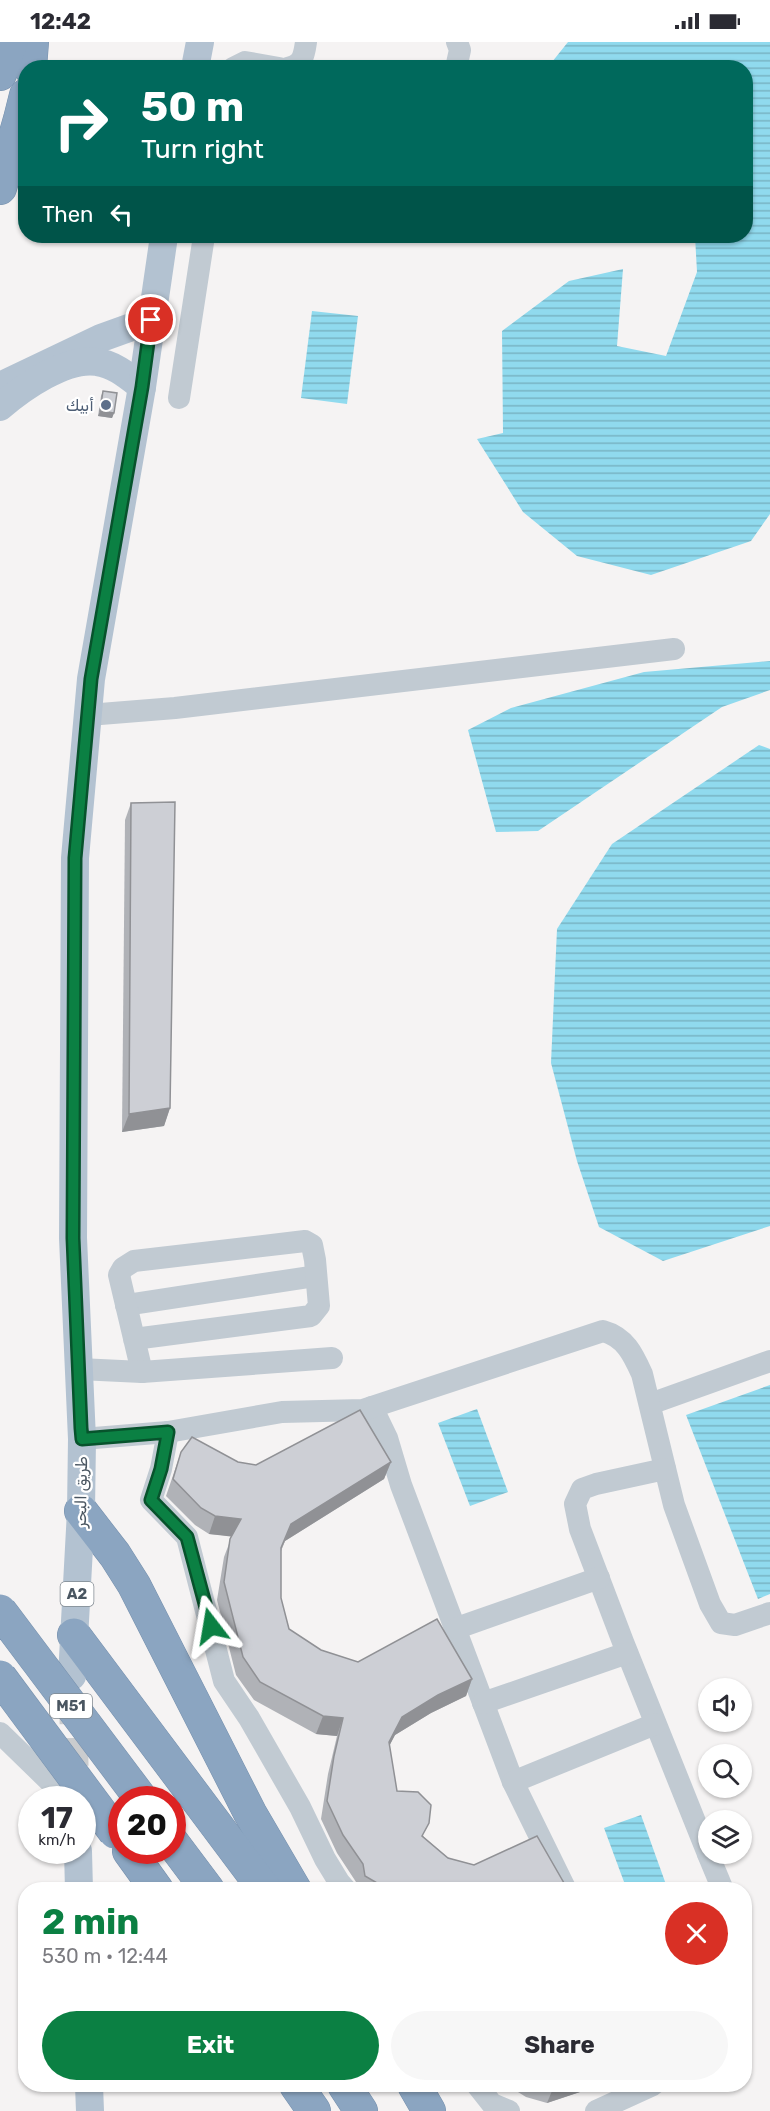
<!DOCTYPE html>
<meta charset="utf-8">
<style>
:root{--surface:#fff;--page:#f7f7f7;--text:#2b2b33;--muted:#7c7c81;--accent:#0b8043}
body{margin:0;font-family:Rubik,Vazirmatn,sans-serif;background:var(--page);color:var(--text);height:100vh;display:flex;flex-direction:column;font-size:22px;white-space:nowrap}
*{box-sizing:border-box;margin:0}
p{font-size:20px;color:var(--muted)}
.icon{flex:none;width:33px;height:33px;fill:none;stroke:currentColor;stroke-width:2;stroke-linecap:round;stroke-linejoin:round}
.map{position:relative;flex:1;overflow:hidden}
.side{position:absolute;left:18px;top:1840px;width:734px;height:210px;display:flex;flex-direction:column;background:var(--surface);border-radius:24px;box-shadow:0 2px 4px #0004}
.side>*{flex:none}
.guide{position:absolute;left:18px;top:18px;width:735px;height:183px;border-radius:24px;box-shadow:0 2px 4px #0004;background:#00695c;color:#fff;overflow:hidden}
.buttons{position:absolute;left:698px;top:1636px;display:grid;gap:12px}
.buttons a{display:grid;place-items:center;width:54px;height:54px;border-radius:50%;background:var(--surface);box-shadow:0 2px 4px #0004;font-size:30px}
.speed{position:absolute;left:18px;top:1744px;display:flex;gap:12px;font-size:30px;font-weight:700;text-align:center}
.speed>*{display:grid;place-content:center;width:78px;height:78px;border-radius:50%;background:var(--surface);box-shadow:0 2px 4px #0004;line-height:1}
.speed small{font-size:15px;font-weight:400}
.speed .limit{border:9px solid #d22;background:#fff;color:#111}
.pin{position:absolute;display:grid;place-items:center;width:51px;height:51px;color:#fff;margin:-26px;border:3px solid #fff;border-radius:50%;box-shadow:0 2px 6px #0007}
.me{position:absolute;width:66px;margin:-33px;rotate:346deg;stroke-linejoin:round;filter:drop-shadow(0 0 4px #0008)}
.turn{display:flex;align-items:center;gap:21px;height:126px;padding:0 24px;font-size:27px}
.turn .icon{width:78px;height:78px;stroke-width:2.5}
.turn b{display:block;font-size:42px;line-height:51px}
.then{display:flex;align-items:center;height:57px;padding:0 24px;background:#0003;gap:12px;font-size:22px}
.round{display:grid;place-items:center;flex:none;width:63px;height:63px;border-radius:32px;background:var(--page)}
.headline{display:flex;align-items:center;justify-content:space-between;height:102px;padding:0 24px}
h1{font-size:36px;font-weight:700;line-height:45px;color:var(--accent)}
.cta{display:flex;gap:12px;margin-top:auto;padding:12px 24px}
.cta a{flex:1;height:69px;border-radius:36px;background:var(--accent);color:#fff;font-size:24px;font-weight:700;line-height:69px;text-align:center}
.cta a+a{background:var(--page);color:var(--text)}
.status{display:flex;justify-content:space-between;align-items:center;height:42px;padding:0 30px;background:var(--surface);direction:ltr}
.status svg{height:16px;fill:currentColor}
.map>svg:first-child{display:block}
</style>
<div class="status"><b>12:42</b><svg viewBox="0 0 49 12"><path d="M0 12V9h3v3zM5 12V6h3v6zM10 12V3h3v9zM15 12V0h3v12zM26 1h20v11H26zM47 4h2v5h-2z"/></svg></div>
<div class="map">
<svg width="770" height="2069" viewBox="0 0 770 2069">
<defs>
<pattern id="water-rules" width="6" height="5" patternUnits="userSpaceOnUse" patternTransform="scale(1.5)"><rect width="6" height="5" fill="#90daee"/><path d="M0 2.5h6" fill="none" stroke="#78b4c4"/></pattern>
</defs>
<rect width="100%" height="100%" fill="#f5f3f3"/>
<!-- water -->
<g fill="url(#water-rules)">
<polygon points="568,0 770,0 770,472 751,499 651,533 577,514 523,470 477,397 503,391 502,289 569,239 623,227 617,304 666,314 697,230 695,194 746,194 746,26 548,25"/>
<polygon points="312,269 358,274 347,362 301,356"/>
<polygon points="770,619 770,648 722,665 538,789 496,790 468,688 511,666 644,630"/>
<polygon points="759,703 770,707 770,1184 663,1219 599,1185 577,1119 551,1021 557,887 612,802"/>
<polygon points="770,1343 770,1552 758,1557 686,1373"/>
<polygon points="477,1367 508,1450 470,1464 438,1381"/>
<polygon points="641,1773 668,1848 627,1848 604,1786"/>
</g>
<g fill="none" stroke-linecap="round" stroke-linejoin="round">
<!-- major-tunnel -->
<polyline stroke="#caccce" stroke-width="28" stroke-dasharray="28 14" stroke-linecap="butt" points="73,1654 75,1746"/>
<!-- highway casing -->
<g stroke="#7690ad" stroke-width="34">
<g id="highway">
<polyline points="30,26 32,0"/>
<polyline points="0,32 11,0"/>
<polyline points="0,146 20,77 26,53"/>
<polyline points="81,1469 115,1513 134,1543 250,1771 295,1848"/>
<polyline points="74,1593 265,1848"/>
<polyline points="172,1800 208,1848"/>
<polyline points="129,1809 157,1848"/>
<polyline points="296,2043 314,2069"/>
<polyline points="344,2043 361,2069"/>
<polyline points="414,2043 429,2069"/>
</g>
</g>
<!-- minor -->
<g stroke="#c1cad2" stroke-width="22">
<polyline points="233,26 245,20 279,26"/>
<path d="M288,26c15,-4 16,-12 18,-26"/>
<polyline points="456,26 460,8 457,0"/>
<polyline points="179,356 204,194"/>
<polyline points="88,673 175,666 674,607"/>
<polyline points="126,1263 316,1234"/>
<polyline points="134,1297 311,1274 319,1264 315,1218 312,1203 305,1199 134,1219 123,1226 119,1233 142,1330"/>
<polyline points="79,1327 142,1330 332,1316"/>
<polyline points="650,1362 770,1319"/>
<polyline points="372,1365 387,1396 401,1443 513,1740 566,1848"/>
<polyline points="168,1390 161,1427 151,1458 187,1495 224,1639 249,1676 300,1765 325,1817 339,1840 346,1848"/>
<path d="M82,1397l86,-7 114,-20 81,-2 240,-79c22,6 30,23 39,43l32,131 36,99 11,19 14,2 35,-12"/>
<polyline points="665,1427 596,1442 582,1447 575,1462 580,1487 623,1600 708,1812"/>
<polyline points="457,1586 599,1536"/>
<polyline points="483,1661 627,1611"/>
<polyline points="0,1691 69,1758"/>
<polyline points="513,1740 655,1682"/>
<polyline points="708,1812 723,1848"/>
<polyline points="477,2043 492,2062 509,2069"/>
<polyline points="596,2069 653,2043"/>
</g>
<!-- major -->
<g stroke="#b3c2d1" stroke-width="28">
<polyline points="195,26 200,0"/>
<polyline points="0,344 101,296 151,278"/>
<path d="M0,365c22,-19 66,-50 97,-45 17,2 32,15 45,25"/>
<polyline points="72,1634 81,1469 82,1397 73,1196 75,816 91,637 142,345 164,194"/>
<polyline points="78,1809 79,1848"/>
<polyline points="89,2043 90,2069"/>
</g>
<!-- highway -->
<use href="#highway" stroke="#8ba5c1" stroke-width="33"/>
<!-- highway-bridge casing -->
<g stroke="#7690ad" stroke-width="34" stroke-linecap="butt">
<g id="highway-bridge">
<polyline points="0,1569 142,1758"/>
<polyline points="0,1635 115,1790"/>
</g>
</g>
<!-- highway-bridge -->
<use href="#highway-bridge" stroke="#8ba5c1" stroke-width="33"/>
</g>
<!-- wall -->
<g fill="#b0b2b7">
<polygon points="103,349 114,371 112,376 98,374 101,354"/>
<polygon points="131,761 170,1066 164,1084 122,1090 125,778"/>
<polygon points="181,1410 256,1423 391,1420 384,1437 285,1499 281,1508 281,1556 289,1587 321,1608 358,1620 472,1637 466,1654 431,1671 395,1693 389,1704 397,1749 424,1795 448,1816 568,1848 358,1848 356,1840 337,1811 321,1777 328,1732 337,1694 316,1692 254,1658 236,1633 217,1558 224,1515 232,1494 209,1492 195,1483 166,1454"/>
<polygon points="507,2043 598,2043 598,2044 547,2061 526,2055"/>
</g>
<!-- shaded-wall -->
<g fill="#909195">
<polygon points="100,369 114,371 112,376 98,374"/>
<polygon points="170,1066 164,1084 122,1090 129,1072"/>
<polygon points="391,1420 384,1437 285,1499 275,1524 291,1482"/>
<polygon points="215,1474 241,1477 235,1495 209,1492"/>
<polygon points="472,1637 466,1654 431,1671 395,1693 382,1718 389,1700 402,1675 438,1653"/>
<polygon points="323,1674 343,1676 337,1694 316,1692"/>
<polygon points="555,2043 598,2043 598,2044 547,2061 554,2044"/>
</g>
<!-- building -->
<g fill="#cdcfd5" stroke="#909195" stroke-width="1.5">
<polygon points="103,349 117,351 114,371 100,369"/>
<polygon points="175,760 170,1066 129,1072 131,761"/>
<polygon points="360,1368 391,1420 291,1482 281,1506 281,1556 289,1587 321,1608 358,1620 437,1577 472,1637 438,1653 402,1675 389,1700 397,1749 418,1750 431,1763 429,1781 422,1794 448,1816 474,1823 537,1794 568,1848 389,1848 365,1834 363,1822 343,1793 327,1759 334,1714 343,1676 323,1674 260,1640 243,1615 224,1540 230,1497 241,1477 215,1474 201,1466 173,1437 181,1410 192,1395 238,1420 256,1423"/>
</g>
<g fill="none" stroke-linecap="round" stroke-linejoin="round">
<!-- route casing -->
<g stroke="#07532c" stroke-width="15">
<polyline id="route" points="151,278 142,345 91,637 75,816 73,1196 81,1386 82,1397 168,1390 161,1427 151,1458 187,1495 211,1584"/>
</g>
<!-- route -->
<use href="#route" stroke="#0b8043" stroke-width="10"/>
</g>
<!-- markers -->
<circle fill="#5c6f8a" stroke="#fff" stroke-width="2" cx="106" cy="363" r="6"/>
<g text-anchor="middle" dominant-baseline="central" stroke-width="4.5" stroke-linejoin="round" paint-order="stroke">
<!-- shield labels -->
<g fill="#fff" stroke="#808990" stroke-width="1.5">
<rect x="60.5" y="1540" width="33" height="24" rx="4.5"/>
<rect x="50" y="1652" width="42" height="24" rx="4.5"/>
</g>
<g font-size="15" font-weight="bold" fill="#4a5661">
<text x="77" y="1552">A2</text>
<text x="71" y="1664">M51</text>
</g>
<!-- service labels -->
<g font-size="16" fill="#4e5e75" stroke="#fff" text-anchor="end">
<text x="94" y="363">أبيك</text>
</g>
<!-- street labels -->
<g font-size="16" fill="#4a5661" stroke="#fff">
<text transform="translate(81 1450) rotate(-89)">طريق البحر</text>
</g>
</g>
</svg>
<div class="buttons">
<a><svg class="icon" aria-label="sound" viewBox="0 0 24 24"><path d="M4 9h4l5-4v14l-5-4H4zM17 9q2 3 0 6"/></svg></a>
<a><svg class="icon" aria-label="search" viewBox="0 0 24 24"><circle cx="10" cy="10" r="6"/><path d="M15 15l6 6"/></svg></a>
<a><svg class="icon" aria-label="layers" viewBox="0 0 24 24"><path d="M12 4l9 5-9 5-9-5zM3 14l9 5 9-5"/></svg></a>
</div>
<div class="speed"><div>17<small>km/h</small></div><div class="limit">20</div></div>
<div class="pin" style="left:151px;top:278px;background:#d93025"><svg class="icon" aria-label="arrive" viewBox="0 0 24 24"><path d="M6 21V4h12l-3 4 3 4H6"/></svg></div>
<svg class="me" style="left:211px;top:1584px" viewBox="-20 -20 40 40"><path d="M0-17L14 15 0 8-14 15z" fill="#0b8043" stroke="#fff" stroke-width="4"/></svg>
<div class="guide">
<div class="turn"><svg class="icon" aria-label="right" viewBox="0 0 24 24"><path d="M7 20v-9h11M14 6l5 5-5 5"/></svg><div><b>50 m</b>Turn right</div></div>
<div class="then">Then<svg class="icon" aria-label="left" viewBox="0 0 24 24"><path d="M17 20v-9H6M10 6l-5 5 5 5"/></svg></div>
</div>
<section class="side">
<div class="headline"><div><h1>2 min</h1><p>530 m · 12:44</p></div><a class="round" style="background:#d93025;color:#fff"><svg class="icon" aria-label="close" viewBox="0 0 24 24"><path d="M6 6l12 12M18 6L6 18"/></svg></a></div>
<div class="cta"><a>Exit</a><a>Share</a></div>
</section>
</div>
